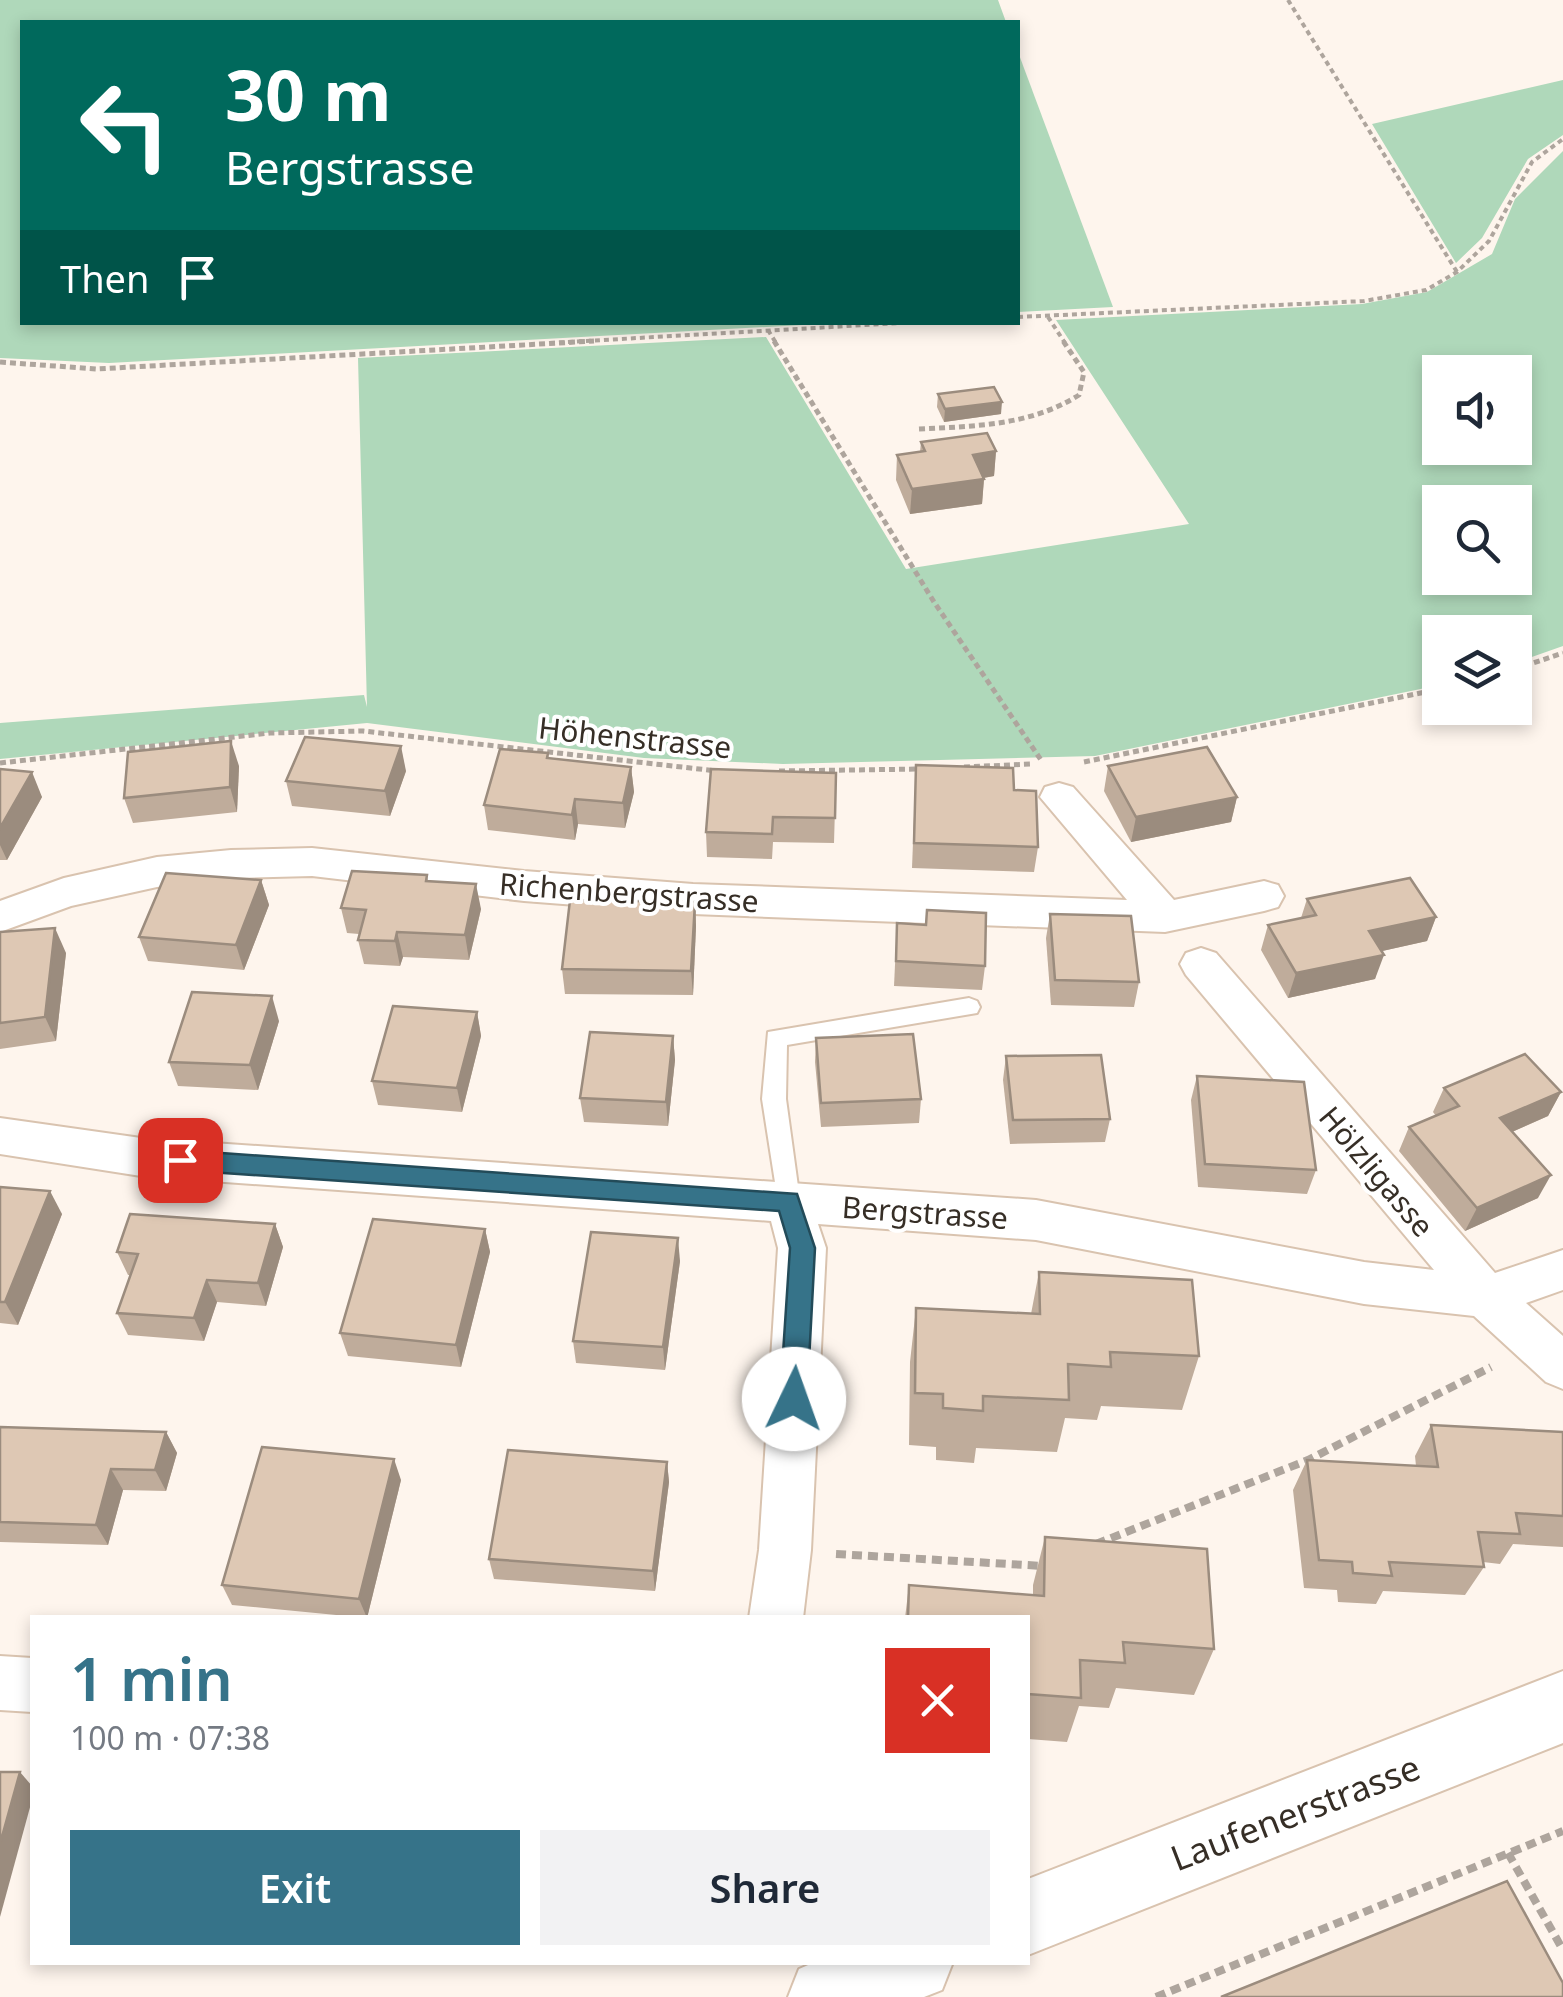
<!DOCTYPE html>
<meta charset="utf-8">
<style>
:root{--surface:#fff;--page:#f2f2f3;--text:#1f2937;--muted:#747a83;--accent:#367389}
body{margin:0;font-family:"Noto Sans",sans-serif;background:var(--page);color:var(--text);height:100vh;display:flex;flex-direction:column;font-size:38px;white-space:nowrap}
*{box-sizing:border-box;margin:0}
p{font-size:32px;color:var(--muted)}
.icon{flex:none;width:55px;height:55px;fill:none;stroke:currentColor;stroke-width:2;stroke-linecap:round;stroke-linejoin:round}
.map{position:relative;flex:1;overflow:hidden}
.sheet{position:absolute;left:30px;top:1615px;width:1000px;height:350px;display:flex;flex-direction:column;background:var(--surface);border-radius:0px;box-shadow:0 5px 15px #0003}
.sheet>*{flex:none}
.hud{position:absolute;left:20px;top:20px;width:1000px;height:305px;border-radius:0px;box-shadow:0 5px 15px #0003;background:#00695c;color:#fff;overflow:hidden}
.controls{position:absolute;left:1422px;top:355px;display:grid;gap:20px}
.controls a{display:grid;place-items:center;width:110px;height:110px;border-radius:0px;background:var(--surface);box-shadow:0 5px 15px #0003;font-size:50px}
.pin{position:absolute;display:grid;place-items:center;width:85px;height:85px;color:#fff;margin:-42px;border-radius:20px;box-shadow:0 5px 15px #0006}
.me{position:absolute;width:110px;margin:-55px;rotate:3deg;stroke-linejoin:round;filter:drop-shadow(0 0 8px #0008)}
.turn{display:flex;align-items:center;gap:35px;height:210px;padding:0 40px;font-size:45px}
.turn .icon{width:130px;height:130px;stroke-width:2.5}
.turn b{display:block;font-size:70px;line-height:85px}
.then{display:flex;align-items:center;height:95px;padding:0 40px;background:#0003;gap:20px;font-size:38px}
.round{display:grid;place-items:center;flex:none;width:105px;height:105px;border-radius:0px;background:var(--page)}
.overview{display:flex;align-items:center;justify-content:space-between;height:170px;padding:0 40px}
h1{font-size:60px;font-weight:600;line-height:75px;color:var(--accent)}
.primary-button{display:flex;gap:20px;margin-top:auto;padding:20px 40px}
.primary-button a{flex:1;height:115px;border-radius:0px;background:var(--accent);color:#fff;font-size:40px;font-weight:600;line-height:115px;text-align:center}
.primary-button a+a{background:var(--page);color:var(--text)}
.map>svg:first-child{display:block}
</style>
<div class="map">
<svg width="1563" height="1997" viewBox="0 0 1563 1997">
<rect width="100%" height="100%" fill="#fef5ed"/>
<!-- green -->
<g fill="#afd8ba" fill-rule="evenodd">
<polygon points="0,0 998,0 1006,22 22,22 22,322 838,323 109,363 0,358"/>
<polygon points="1018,52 1113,307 1018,312"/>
<polygon points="1563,80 1563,135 1528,159 1482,238 1456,263 1372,124"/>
<path d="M1563,151v495l-48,17v-31h-75v53l-345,71 -312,8 -139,-6 -277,-35 -367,36v-36l364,-28 3,12 -9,-349 408,-21 140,232 283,-45 -133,-204 306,-16 65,-12 65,-38 23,-55zM1515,372v76h-75v-76zM1440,502h75v76h-75z"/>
</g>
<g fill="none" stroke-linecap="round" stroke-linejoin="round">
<!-- service casing -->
<g stroke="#d9c3af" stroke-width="4">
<polygon id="service" points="969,998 977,1001 980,1007 977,1013 787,1045 786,1099 800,1201 797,1208 788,1211 779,1208 762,1099 768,1032"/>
</g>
<!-- minor casing -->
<g stroke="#d9c3af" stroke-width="4">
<g id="minor">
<polygon points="1059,783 1073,787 1174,900 1264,881 1278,885 1284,896 1278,907 1264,911 1165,932 693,914 524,901 312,876 231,878 157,887 71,906 0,932 0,901 64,878 157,857 231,850 312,848 524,871 693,884 1127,900 1040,797 1045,787"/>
<polygon points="1201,948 1216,953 1495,1273 1563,1250 1563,1290 1526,1303 1563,1336 1563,1389 1546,1382 1474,1316 1364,1304 1036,1240 818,1224 826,1248 811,1550 803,1618 749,1618 759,1550 778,1248 771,1221 141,1176 0,1154 0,1118 141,1138 1036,1200 1364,1262 1434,1270 1186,975 1180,964 1186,953"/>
<polygon points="0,1656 32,1658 32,1712 0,1710"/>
</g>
</g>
<!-- tertiary casing -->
<g stroke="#d9c3af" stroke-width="4">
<g id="tertiary">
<polygon points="1563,1671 1563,1743 1028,1955 1028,1879"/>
<polygon points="815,1962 953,1962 942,1990 924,1997 788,1997 799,1969"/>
</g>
</g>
<!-- path-far2 -->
<g stroke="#aea59d" stroke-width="4" stroke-dasharray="5 4" stroke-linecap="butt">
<polyline points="1288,0 1457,272"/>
<polyline points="1018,317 1364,301 1426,290 1457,272 1489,241 1532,162 1563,139"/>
<polyline points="1048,317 1065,343"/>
<polyline points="768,330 776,343"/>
<polyline points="550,343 919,322"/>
</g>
<!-- path-far1 -->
<g stroke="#aea59d" stroke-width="5" stroke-dasharray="6 4" stroke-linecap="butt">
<polyline points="774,341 934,602 1041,760"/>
<polyline points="0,362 96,369 594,341"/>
<path d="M919,429c56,-3 111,-3 160,-34l5,-23 -21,-31"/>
<polyline points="1515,669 1563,653"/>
<polyline points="1084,762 1440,689"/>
<polyline points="0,763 270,733 363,731 717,771"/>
<polyline points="964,767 1031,764"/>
<polyline points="779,771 922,769"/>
</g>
<!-- path -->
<g stroke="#aea59d" stroke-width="8" stroke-dasharray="10 6" stroke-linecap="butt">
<polyline points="1096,1544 1308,1460 1491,1367"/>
<polyline points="836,1554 1043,1566"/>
<polyline points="1508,1853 1563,1950"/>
<polyline points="1156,1997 1563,1831"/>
</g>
<!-- service -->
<use href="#service" fill="#fff" fill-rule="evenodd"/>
<!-- minor -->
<use href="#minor" fill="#fff" fill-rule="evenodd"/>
<!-- tertiary -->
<use href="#tertiary" fill="#fff" fill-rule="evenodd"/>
</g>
<!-- wall -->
<g fill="#bfac9b">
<polygon points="938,394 1001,414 944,422 937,407"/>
<polygon points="921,442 996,451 994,476 984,478 982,504 910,514 896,480 897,455 920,452"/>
<polygon points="548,753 549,759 631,767 634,792 625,828 578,824 575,840 488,830 484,805"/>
<polygon points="916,765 1014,790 1038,847 1034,872 912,868"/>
<polygon points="239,766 237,812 133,823 124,798"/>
<polygon points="1108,766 1237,797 1231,822 1131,842 1104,791"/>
<polygon points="0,769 42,797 7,860 0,860"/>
<polygon points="406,771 390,816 292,806 286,781"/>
<polygon points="836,773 834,843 773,842 772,859 707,857 706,832"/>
<polygon points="427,875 428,881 481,909 469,960 403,957 400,966 364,964 358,940 359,934 347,933 341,908"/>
<polygon points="261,880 269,905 244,970 148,961 139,937"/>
<polygon points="1307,899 1436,917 1427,941 1382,951 1375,979 1288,998 1261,950 1268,925 1301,918"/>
<polygon points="695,902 696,926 693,995 565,994 562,969"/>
<polygon points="1050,914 1139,982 1134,1007 1051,1005 1046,938"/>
<polygon points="897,923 985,966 982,990 894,986"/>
<polygon points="0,932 66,953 56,1041 0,1049"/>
<polygon points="477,1012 481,1036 462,1112 378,1105 372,1081"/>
<polygon points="279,1021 258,1090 178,1086 169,1062"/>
<polygon points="673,1036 675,1060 668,1126 584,1122 580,1098"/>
<polygon points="816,1038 921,1099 919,1123 821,1127 815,1062"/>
<polygon points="1006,1056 1110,1119 1105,1142 1010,1144 1003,1080"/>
<polygon points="1197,1076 1316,1170 1307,1194 1198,1187 1191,1100"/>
<polygon points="1444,1088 1561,1092 1548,1116 1512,1132 1538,1198 1465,1231 1399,1151 1409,1127 1436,1116 1433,1112"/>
<polygon points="0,1187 62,1214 18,1325 0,1323"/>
<polygon points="275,1224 283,1247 266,1306 217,1302 204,1341 128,1335 117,1313 131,1275 128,1275 117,1252"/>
<polygon points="485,1229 490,1252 461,1367 348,1356 340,1333"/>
<polygon points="680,1261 665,1370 576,1363 573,1341"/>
<polygon points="1039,1272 1199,1356 1182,1410 1101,1406 1097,1420 1065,1418 1057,1452 976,1448 974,1463 936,1460 936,1447 909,1445 910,1362 916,1308 1031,1314"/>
<polygon points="1431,1425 1563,1432 1563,1547 1513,1544 1500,1564 1483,1562 1484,1567 1465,1595 1383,1591 1376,1604 1338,1602 1337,1590 1304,1588 1293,1490 1307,1460 1416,1466 1415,1456"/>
<polygon points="0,1427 166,1432 177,1453 166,1491 123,1490 108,1545 0,1542"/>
<polygon points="667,1462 669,1482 655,1591 494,1579 489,1559"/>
<polygon points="401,1480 367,1618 232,1605 222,1585"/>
<polygon points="1045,1537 1214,1649 1194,1695 1116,1688 1109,1708 1079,1706 1067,1742 1028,1739 1028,1618 905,1618 909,1585 1033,1595 1033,1585"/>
</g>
<!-- shaded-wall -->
<g fill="#9b8c7e">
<polygon points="1002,402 1001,414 944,422 945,409"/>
<polygon points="996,451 994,476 970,480 973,455"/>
<polygon points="984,479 982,504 910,514 912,489"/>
<polygon points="231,741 239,766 237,812 230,787"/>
<polygon points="401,746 406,771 390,816 385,791"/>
<polygon points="631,767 634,792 625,828 623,803"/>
<polygon points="32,772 42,797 7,860 0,845 0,828"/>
<polygon points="1237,797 1231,822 1131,842 1136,817"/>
<polygon points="575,799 578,824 575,840 572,815"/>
<polygon points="261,880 269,905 244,970 236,945"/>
<polygon points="476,884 481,909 469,960 465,935"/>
<polygon points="695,902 696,926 693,995 691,971"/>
<polygon points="1436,917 1427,941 1360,956 1369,931"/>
<polygon points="55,928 66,953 56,1041 45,1017"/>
<polygon points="397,932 403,957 400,966 395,941"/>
<polygon points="1384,955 1375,979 1288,998 1296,973"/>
<polygon points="272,996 279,1021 258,1090 250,1065"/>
<polygon points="477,1012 481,1036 462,1112 457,1088"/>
<polygon points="673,1036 675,1060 668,1126 666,1102"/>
<polygon points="1561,1092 1548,1116 1489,1142 1500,1118"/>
<polygon points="1551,1175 1538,1198 1465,1231 1477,1208"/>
<polygon points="50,1191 62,1214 18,1325 5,1302"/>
<polygon points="275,1224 283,1247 266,1306 258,1283"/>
<polygon points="485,1229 490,1252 461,1367 456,1345"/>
<polygon points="678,1238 680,1261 665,1370 663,1347"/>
<polygon points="207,1280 217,1302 204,1341 194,1318"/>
<polygon points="166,1432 177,1453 166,1491 155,1470"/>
<polygon points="394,1459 401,1480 367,1618 359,1599"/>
<polygon points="667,1462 669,1482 655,1591 653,1571"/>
<polygon points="111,1469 123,1490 108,1545 96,1525"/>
<polygon points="20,1772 32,1786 32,1800 0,1917 0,1844"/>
</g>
<!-- building -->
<g fill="#dec8b4" stroke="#9b8c7e" stroke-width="2.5">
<polygon points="994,387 1002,402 945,409 938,394"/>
<polygon points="987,433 996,451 973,455 984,479 912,489 897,455 925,451 921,442"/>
<polygon points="305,737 401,746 385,791 286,781"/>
<polygon points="231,741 230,787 124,798 128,752"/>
<polygon points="1207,747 1237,797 1136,817 1108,766"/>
<polygon points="500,749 548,753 547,758 631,767 623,803 575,799 572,815 484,805"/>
<polygon points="916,765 1013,768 1014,790 1036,791 1038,847 914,843"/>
<polygon points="0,769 32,772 0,828"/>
<polygon points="711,769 836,773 835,818 773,817 772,834 706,832"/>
<polygon points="352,871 427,875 426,881 476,884 465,935 397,932 395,941 358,940 366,910 341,908"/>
<polygon points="166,873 261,880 236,945 139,937"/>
<polygon points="1410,878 1436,917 1369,931 1384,955 1296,973 1268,925 1316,915 1307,899"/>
<polygon points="570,900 695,902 691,971 562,969"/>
<polygon points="927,910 986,913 985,966 896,961 897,923 926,925"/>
<polygon points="1050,914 1131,916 1139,982 1055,980"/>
<polygon points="55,928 45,1017 0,1023 0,932"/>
<polygon points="192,992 272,996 250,1065 169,1062"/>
<polygon points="393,1006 477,1012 457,1088 372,1081"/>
<polygon points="590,1032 673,1036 666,1102 580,1098"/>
<polygon points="913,1034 921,1099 821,1103 816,1038"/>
<polygon points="1525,1054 1561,1092 1500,1118 1551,1175 1477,1208 1409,1127 1459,1106 1444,1088"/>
<polygon points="1101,1055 1110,1119 1013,1120 1006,1056"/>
<polygon points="1197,1076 1304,1082 1316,1170 1205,1164"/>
<polygon points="0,1187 50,1191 5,1302 0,1302"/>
<polygon points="130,1214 275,1224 258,1283 207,1280 194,1318 117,1313 138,1254 117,1252"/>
<polygon points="373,1219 485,1229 456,1345 340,1333"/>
<polygon points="591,1232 678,1238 663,1347 573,1341"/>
<polygon points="1039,1272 1192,1280 1199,1356 1110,1352 1111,1367 1068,1364 1069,1400 983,1396 983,1411 943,1408 943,1394 915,1393 916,1308 1040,1314"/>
<polygon points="1431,1425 1563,1432 1563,1516 1516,1513 1520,1534 1478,1532 1484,1567 1389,1562 1392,1576 1353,1573 1352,1562 1319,1560 1307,1460 1438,1467"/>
<polygon points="0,1427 166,1432 155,1470 111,1469 96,1525 0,1522"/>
<polygon points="262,1447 394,1459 359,1599 222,1585"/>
<polygon points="508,1450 667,1462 653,1571 489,1559"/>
<polygon points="1045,1537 1207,1549 1214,1649 1123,1642 1125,1663 1080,1660 1081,1698 1028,1694 1028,1618 908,1618 909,1585 1044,1596"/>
<polygon points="0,1772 20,1772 0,1844"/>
<polygon points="1507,1881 1563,1983 1563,1997 1221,1997"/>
</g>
<!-- route -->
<polygon fill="#367389" stroke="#234b59" stroke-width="2.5" points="180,1150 797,1194 815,1248 807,1399 803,1407 794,1411 784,1407 780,1399 790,1248 779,1211 180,1170 171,1167 167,1160 171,1153"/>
<g text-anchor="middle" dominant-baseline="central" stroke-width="8" stroke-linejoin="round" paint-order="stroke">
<!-- street labels -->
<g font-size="30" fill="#362e26" stroke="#fff">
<text transform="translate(635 737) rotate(6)">Höhenstrasse</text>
<text transform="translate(629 892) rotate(4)">Richenbergstrasse</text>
<text transform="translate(1377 1171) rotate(50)">Hölzligasse</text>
<text transform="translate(925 1212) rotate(4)">Bergstrasse</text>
</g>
<!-- near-street labels -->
<g font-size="35" fill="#362e26" stroke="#fff">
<text transform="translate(1295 1812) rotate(-21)">Laufenerstrasse</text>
</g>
</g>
</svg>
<div class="controls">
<a><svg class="icon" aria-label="sound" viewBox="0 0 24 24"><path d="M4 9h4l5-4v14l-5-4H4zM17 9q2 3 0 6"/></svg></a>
<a><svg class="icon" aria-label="search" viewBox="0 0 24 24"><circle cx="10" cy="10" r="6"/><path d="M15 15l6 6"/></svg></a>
<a><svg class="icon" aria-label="layers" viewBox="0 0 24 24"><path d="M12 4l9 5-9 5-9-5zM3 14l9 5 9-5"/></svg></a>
</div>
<div class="pin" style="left:180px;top:1160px;background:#d93025"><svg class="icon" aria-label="arrive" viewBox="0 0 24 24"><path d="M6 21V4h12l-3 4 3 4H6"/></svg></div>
<svg class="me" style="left:794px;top:1399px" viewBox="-20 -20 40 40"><circle r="19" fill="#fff"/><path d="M0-13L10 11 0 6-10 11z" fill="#367389"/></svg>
<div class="hud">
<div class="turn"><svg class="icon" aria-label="left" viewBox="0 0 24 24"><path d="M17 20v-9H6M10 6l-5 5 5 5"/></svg><div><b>30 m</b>Bergstrasse</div></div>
<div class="then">Then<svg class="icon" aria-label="arrive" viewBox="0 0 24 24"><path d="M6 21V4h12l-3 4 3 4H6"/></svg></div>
</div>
<section class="sheet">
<div class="overview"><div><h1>1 min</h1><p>100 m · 07:38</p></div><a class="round" style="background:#d93025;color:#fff"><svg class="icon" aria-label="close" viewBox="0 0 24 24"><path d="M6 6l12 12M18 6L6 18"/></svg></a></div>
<div class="primary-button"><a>Exit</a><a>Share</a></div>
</section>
</div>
